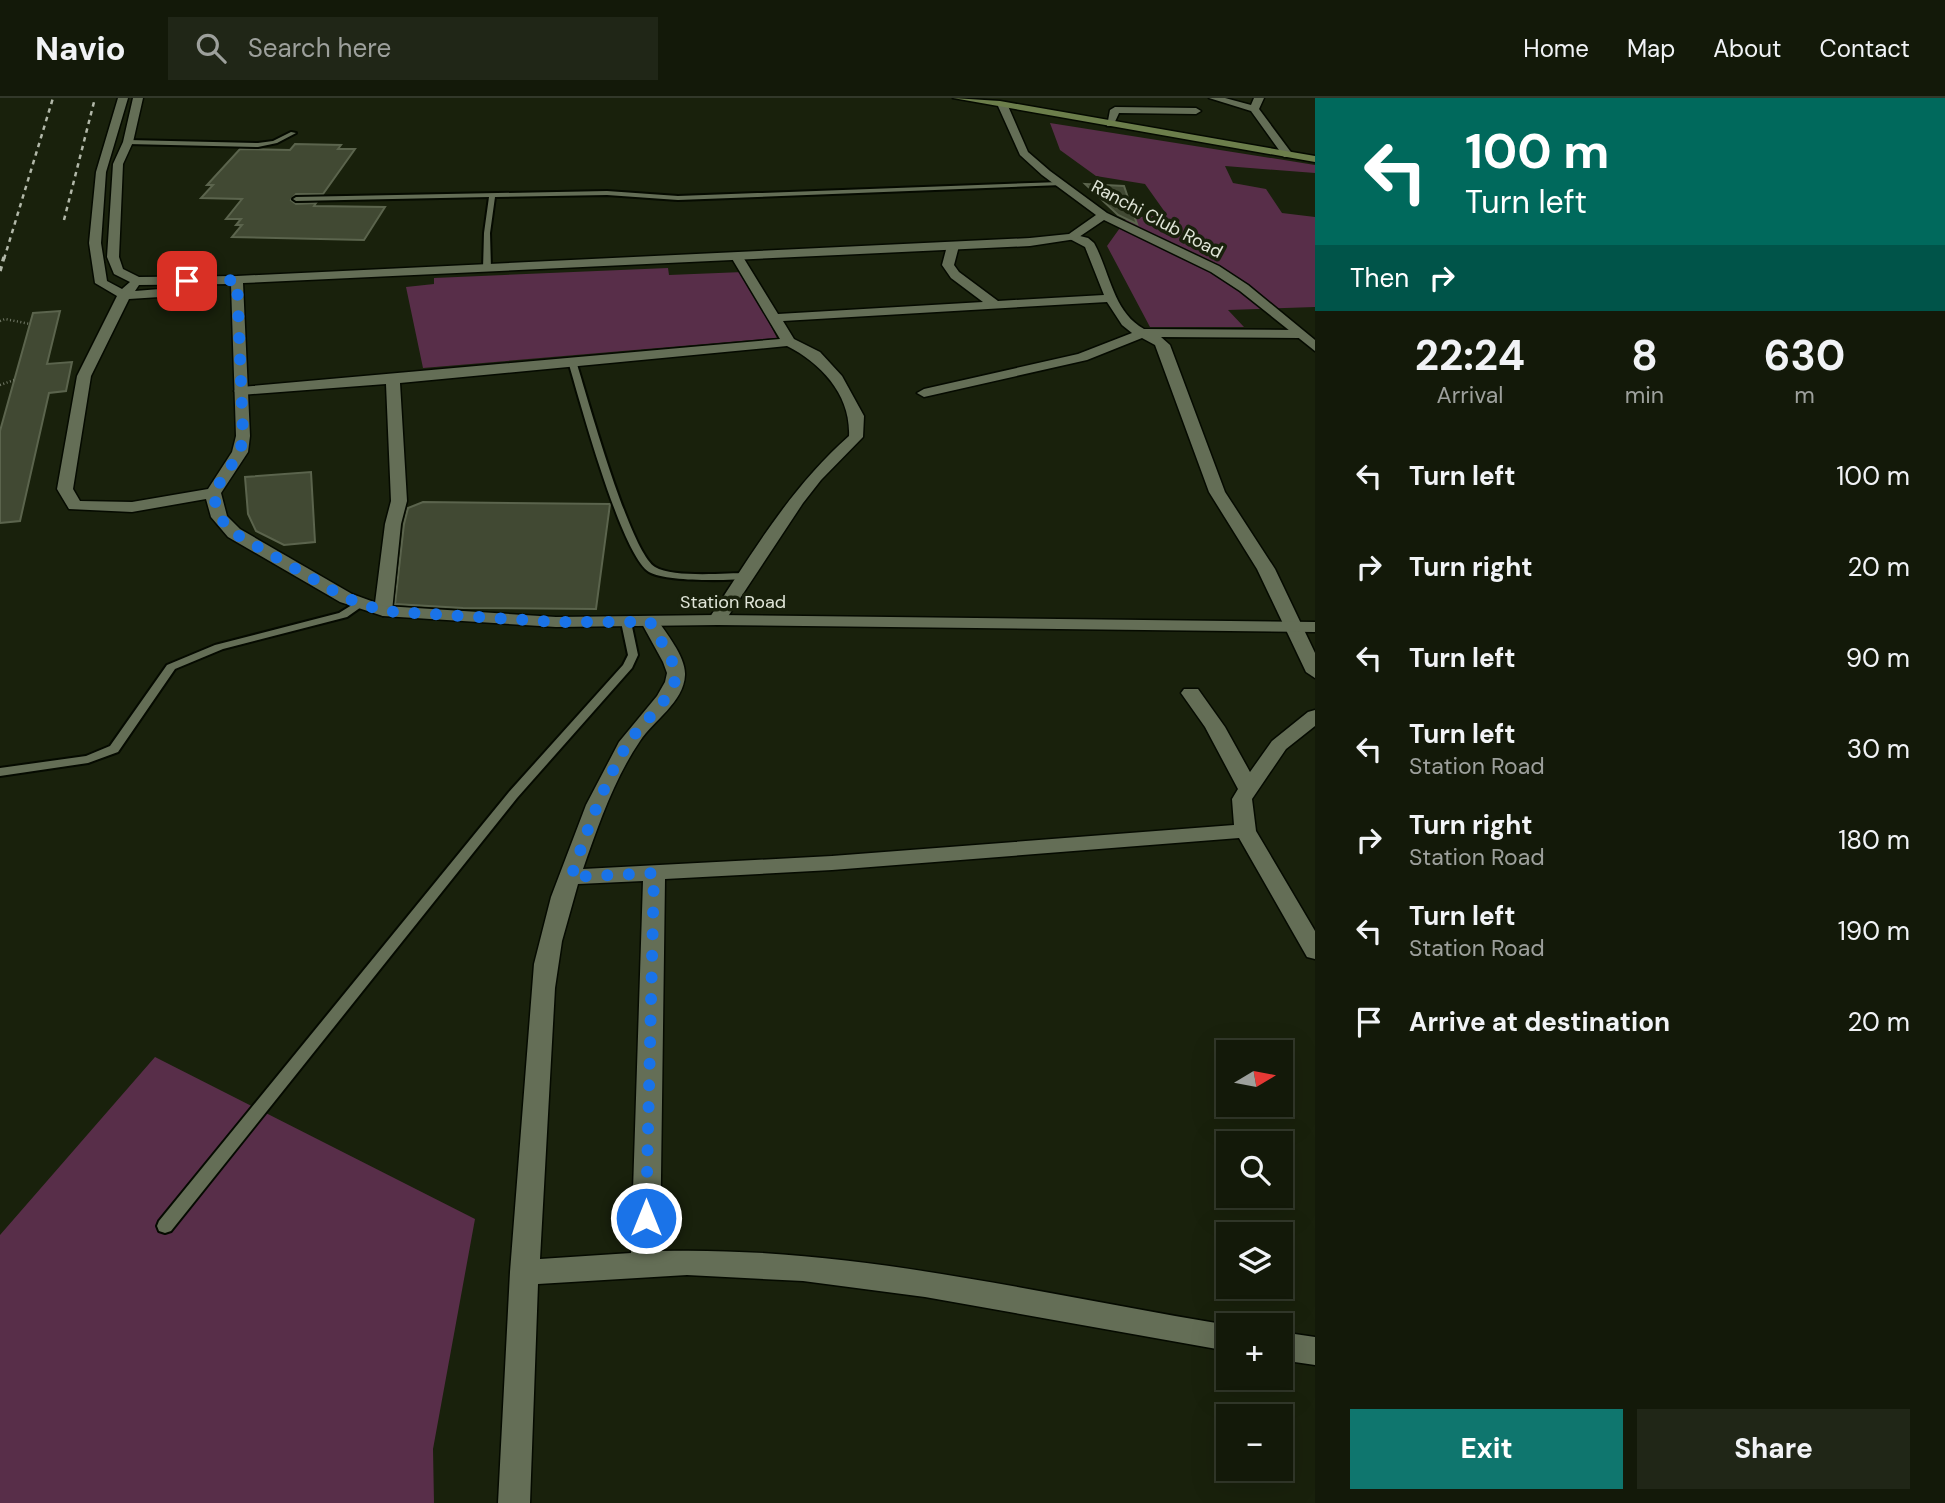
<!DOCTYPE html>
<meta charset="utf-8">
<style>
:root{--surface:#131909;--page:#202617;--text:#f1f3f6;--muted:#9da09c;--line:#32382a;--accent:#0f766e}
body{margin:0;font-family:"DM Sans",sans-serif;background:var(--page);color:var(--text);height:100vh;display:flex;flex-direction:column;font-size:26px;white-space:nowrap}
*{box-sizing:border-box;margin:0}
p{font-size:23px;color:var(--muted)}
.icon{flex:none;width:38px;height:38px;fill:none;stroke:currentColor;stroke-width:2;stroke-linecap:round;stroke-linejoin:round}
.map{position:relative;flex:1;overflow:hidden}
.sheet{display:flex;flex-direction:column;background:var(--surface);width:630px}
.sheet>*{flex:none}
.banner{background:#00695c;color:#fff;overflow:hidden}
.needle{width:46px;rotate:80deg}
.fabs{position:absolute;left:1216px;top:942px;display:grid;gap:14px}
.fabs a{display:grid;place-items:center;width:77px;height:77px;border-radius:0px;background:var(--surface);box-shadow:0 7px 28px #0002,0 0 0 2px var(--line);font-size:35px}
.pin{position:absolute;display:grid;place-items:center;width:60px;height:60px;color:#fff;margin:-30px;border-radius:14px;box-shadow:0 4px 10px #0006}
.me{position:absolute;width:77px;margin:-38px;rotate:0deg;stroke-linejoin:round;filter:drop-shadow(0 0 5px #0008)}
.turn{display:flex;align-items:center;gap:24px;height:147px;padding:0 35px;font-size:32px}
.turn .icon{width:91px;height:91px;stroke-width:2.5}
.turn b{display:block;font-size:49px;line-height:60px}
.then{display:flex;align-items:center;height:66px;padding:0 35px;background:#0003;gap:14px;font-size:26px}
.eta{display:flex;justify-content:space-evenly;align-items:center;height:119px;text-align:center}
.eta b{font-size:42px;font-weight:700;line-height:49px}
.action{display:flex;gap:14px;margin-top:auto;padding:14px 35px}
.action a{flex:1;height:80px;border-radius:0px;background:var(--accent);color:#fff;font-size:28px;font-weight:700;line-height:80px;text-align:center}
.action a+a{background:var(--page);color:var(--text)}
ul{padding:0;list-style:none}
li{display:flex;align-items:center;gap:21px;height:91px;padding:0 35px}
li div{flex:1}
li b{display:block;font-size:26px}
li em{font-style:normal}
header{display:flex;align-items:center;gap:42px;box-sizing:border-box;height:98px;padding:0 35px;background:var(--surface);border-bottom:2px solid var(--line)}
header strong{font-size:33px}
nav{display:flex;gap:38px;margin-inline-start:auto;font-size:24px}
.search{width:490px;height:63px;background:var(--page);display:flex;align-items:center;gap:18px;box-sizing:border-box;padding:0 24px;border-radius:0px;color:var(--muted);font-size:26px}
main{display:flex;flex:1;min-height:0}
.map>svg:first-child{display:block}
</style>
<header>
<strong>Navio</strong>
<div class="search"><svg class="icon" aria-label="search" viewBox="0 0 24 24"><circle cx="10" cy="10" r="6"/><path d="M15 15l6 6"/></svg>Search here</div>
<nav><a>Home</a><a>Map</a><a>About</a><a>Contact</a></nav>
</header>
<main>
<div class="map">
<svg width="1315" height="1405" viewBox="0 0 1315 1405">
<rect width="100%" height="100%" fill="#19210c"/>
<!-- green -->
<g fill="#582e49">
<polygon points="1050,25 1315,67 1315,75 1225,68 1233,85 1266,91 1282,115 1315,119 1315,209 1228,212 1244,229 1150,229 1107,148 1127,120 1167,117 1145,86 1096,78 1060,52"/>
<polygon points="668,170 669,177 743,174 777,240 423,270 406,189 434,186 434,180"/>
<polygon points="155,959 475,1121 433,1351 434,1405 0,1405 0,1137"/>
</g>
<!-- building -->
<g fill="#414933" stroke="#5b644d" stroke-width="2">
<polygon points="295,46 341,47 338,51 355,51 323,96 296,96 291,102 296,106 316,105 314,108 385,109 364,142 232,139 242,127 236,127 241,121 226,121 242,101 201,100 213,87 207,87 240,51 290,52"/>
<polygon points="1085,86 1124,88 1137,126 1118,117"/>
<polygon points="60,213 47,266 72,264 66,293 49,295 20,423 0,425 0,333 33,215"/>
<polygon points="311,374 315,444 284,447 256,433 248,416 245,379"/>
<polygon points="423,404 610,406 596,511 463,510 395,506 404,426 408,410"/>
</g>
<g fill="none" stroke-linecap="round" stroke-linejoin="round">
<!-- service casing -->
<g stroke="#050a00" stroke-width="4">
<g id="service">
<polygon points="291,34 296,35 277,45 258,49 128,46 125,44 128,42 258,45 273,43"/>
<polygon points="1060,84 1062,87 678,102 607,97 495,99 490,135 491,171 487,173 483,171 484,135 489,99 296,103 293,101 296,99 607,93 678,98"/>
<path d="M569,261l7,2c11,35 54,191 79,206 18,11 71,6 92,6l5,3 -1,2c-21,3 -85,4 -102,-6 -28,-17 -70,-174 -81,-211z"/>
<polygon points="360,502 365,505 364,507 347,519 223,551 175,571 118,654 88,665 0,678 0,670 86,658 110,648 167,567 215,547 339,515"/>
<polygon points="626,521 631,524 638,557 632,570 517,700 171,1133 165,1135 159,1133 157,1128 159,1123 509,694 623,567 628,557 621,524"/>
</g>
</g>
<!-- minor casing -->
<g stroke="#050a00" stroke-width="3">
<g id="minor">
<polygon points="1209,0 1225,0 1251,7 1254,0 1264,0 1259,11 1293,57 1292,59 1284,59 1251,13"/>
<polygon points="1115,9 1196,10 1201,13 1196,16 1119,15 1113,28 1107,28 1110,12"/>
<path d="M1072,136l16,4 6,5c16,29 19,69 50,86l155,1 7,4 -7,4 -138,-1 9,8 55,147 50,77 40,84v25l-9,-6 -49,-103 -48,-77 -54,-147 -13,-7 -55,22 -163,37 -7,-4 7,-4 154,-35 54,-21 -10,-8 -15,-23 -324,19 11,18 26,13 22,24 22,40 -1,21 -42,43 -18,23 -80,121 -6,1 -9,-5c43,-65 82,-132 141,-184 2,-41 -28,-73 -62,-90l-387,37 7,118 -6,23 -9,87 -9,5 -9,-5 11,-87 6,-23 -5,-117 -145,11 -7,-4 7,-4 539,-48 -49,-82 6,-4 6,4 35,57 205,-12 -32,-24 -9,-13 5,-19 6,-4 6,4 -5,19 5,7 39,29 106,-6 -19,-48 -19,-10z"/>
<path d="M650,519l6,1c10,15 30,39 29,57 -1,27 -32,46 -45,66 -26,38 -42,85 -57,128l249,-13 402,-31 -2,-26 6,-10 -33,-62 -24,-34 3,-4h14l27,38 25,45 22,-31 36,-29 7,-2v16l-29,23 -34,50 4,32 59,100v28l-8,-2 -68,-119 -407,32 -167,9 -5,372c191,-5 380,43 568,74v26l-303,-54 -122,-16 -116,-6 -149,9 -8,219h-32l12,-231 24,-308 17,-67 35,-92 33,-63 38,-46 8,-14 2,-9 -4,-11 -22,-40zM643,783l-12,372 -91,6 15,-271 7,-47 16,-57z"/>
<polygon points="1281,1234 1315,1239 1315,1267 1281,1262"/>
</g>
</g>
<!-- tertiary casing -->
<g stroke="#050a00" stroke-width="3">
<path id="tertiary" d="M118,0h10l-22,74 -5,71 6,38 15,8 8,-7 -16,-8 -7,-17 6,-93 10,-22 10,-44h10l-10,44 -10,22 -4,93 4,12 16,8 98,-1 793,-38 39,-4 27,-19 -54,-40 -22,-20 -22,-49 5,-3 5,3 20,46 22,19 57,42 112,53 29,19 67,55v11l-75,-60 -29,-19 -107,-52 -28,19 -46,7 -787,37 7,153 -2,16 -27,41 6,23 13,13 112,65 33,12 171,11 161,-2 598,7v10l-598,-7 -161,2 -173,-11 -43,-14 -112,-65 -17,-20 -5,-18 -74,13 -63,-3 -12,-20 20,-113 40,-80 -22,-13 -6,-40 7,-71zM231,186l5,152 -4,16 -24,37 -76,13 -52,-1 -7,-12 18,-113 38,-77 31,-2 6,-4 -6,-4 -25,2 4,-6z"/>
</g>
<!-- secondary casing -->
<g stroke="#050a00" stroke-width="3">
<polygon id="secondary" points="953,0 1000,3 1315,58 1315,64"/>
</g>
<!-- path -->
<g stroke="#737a68" stroke-width="2.5" stroke-dasharray="1 2.5" stroke-linecap="butt">
<polyline points="0,223 5,221 30,226"/>
<polyline points="0,287 14,282"/>
</g>
<!-- service -->
<use href="#service" fill="#646e56" fill-rule="evenodd"/>
<!-- minor -->
<use href="#minor" fill="#646e56" fill-rule="evenodd"/>
<!-- tertiary -->
<use href="#tertiary" fill="#646e56" fill-rule="evenodd"/>
<!-- secondary -->
<use href="#secondary" fill="#6c7e4b" fill-rule="evenodd"/>
<!-- rail-far1 -->
<g stroke="#b2b8a9" stroke-width="2.5" stroke-dasharray="4.5 4.5" stroke-linecap="butt">
<polyline points="64,122 95,0"/>
<polyline points="4,161 53,0"/>
</g>
<!-- rail -->
<polyline stroke="#b2b8a9" stroke-width="3.5" stroke-dasharray="5 5" stroke-linecap="butt" points="0,173 4,159"/>
</g>
<g fill="none" stroke-linecap="round" stroke-linejoin="round">
<!-- route -->
<path stroke="#1a73e8" stroke-width="12" stroke-dasharray="0 21.6" d="M187,183l50,-1 6,156 -3,16 -27,41 6,24 15,16 112,65 37,13 173,11h94c6,11 26,42 26,52 -1,22 -33,48 -45,65 -24,34 -46,98 -60,138l83,-4 -8,345"/>
</g>
<g text-anchor="middle" dominant-baseline="central" stroke-width="7" stroke-linejoin="round" paint-order="stroke">
<!-- far-street labels -->
<g font-size="18" fill="#e1e6d9" stroke="#19210c">
<text transform="translate(1157 121) rotate(28)">Ranchi Club Road</text>
<text x="733" y="504">Station Road</text>
</g>
</g>
</svg>
<div class="fabs">
<a><svg class="needle" viewBox="-14 -14 28 28"><path d="M0-13l5 13h-10z" fill="#e53935"/><path d="M0 13l5-13h-10z" fill="#9da09c"/></svg></a>
<a><svg class="icon" aria-label="search" viewBox="0 0 24 24"><circle cx="10" cy="10" r="6"/><path d="M15 15l6 6"/></svg></a>
<a><svg class="icon" aria-label="layers" viewBox="0 0 24 24"><path d="M12 4l9 5-9 5-9-5zM3 14l9 5 9-5"/></svg></a>
<a>+</a>
<a>−</a>
</div>
<div class="pin" style="left:187px;top:183px;background:#d93025"><svg class="icon" aria-label="arrive" viewBox="0 0 24 24"><path d="M6 21V4h12l-3 4 3 4H6"/></svg></div>
<svg class="me" style="left:646px;top:1120px" viewBox="-20 -20 40 40"><circle r="17" fill="#1a73e8" stroke="#fff" stroke-width="3"/><path d="M0-11L8 9 0 5-8 9z" fill="#fff"/></svg>
</div>
<section class="sheet">
<div class="banner">
<div class="turn"><svg class="icon" aria-label="left" viewBox="0 0 24 24"><path d="M17 20v-9H6M10 6l-5 5 5 5"/></svg><div><b>100 m</b>Turn left</div></div>
<div class="then">Then<svg class="icon" aria-label="right" viewBox="0 0 24 24"><path d="M7 20v-9h11M14 6l5 5-5 5"/></svg></div>
</div>
<div class="eta">
<div><b>22:24</b><p>Arrival</p></div>
<div><b>8</b><p>min</p></div>
<div><b>630</b><p>m</p></div>
</div>
<ul>
<li><svg class="icon" aria-label="left" viewBox="0 0 24 24"><path d="M17 20v-9H6M10 6l-5 5 5 5"/></svg><div><b>Turn left</b></div><em>100 m</em></li>
<li><svg class="icon" aria-label="right" viewBox="0 0 24 24"><path d="M7 20v-9h11M14 6l5 5-5 5"/></svg><div><b>Turn right</b></div><em>20 m</em></li>
<li><svg class="icon" aria-label="left" viewBox="0 0 24 24"><path d="M17 20v-9H6M10 6l-5 5 5 5"/></svg><div><b>Turn left</b></div><em>90 m</em></li>
<li><svg class="icon" aria-label="left" viewBox="0 0 24 24"><path d="M17 20v-9H6M10 6l-5 5 5 5"/></svg><div><b>Turn left</b><p>Station Road</p></div><em>30 m</em></li>
<li><svg class="icon" aria-label="right" viewBox="0 0 24 24"><path d="M7 20v-9h11M14 6l5 5-5 5"/></svg><div><b>Turn right</b><p>Station Road</p></div><em>180 m</em></li>
<li><svg class="icon" aria-label="left" viewBox="0 0 24 24"><path d="M17 20v-9H6M10 6l-5 5 5 5"/></svg><div><b>Turn left</b><p>Station Road</p></div><em>190 m</em></li>
<li><svg class="icon" aria-label="arrive" viewBox="0 0 24 24"><path d="M6 21V4h12l-3 4 3 4H6"/></svg><div><b>Arrive at destination</b></div><em>20 m</em></li>
</ul>
<div class="action"><a>Exit</a><a>Share</a></div>
</section>
</main>
